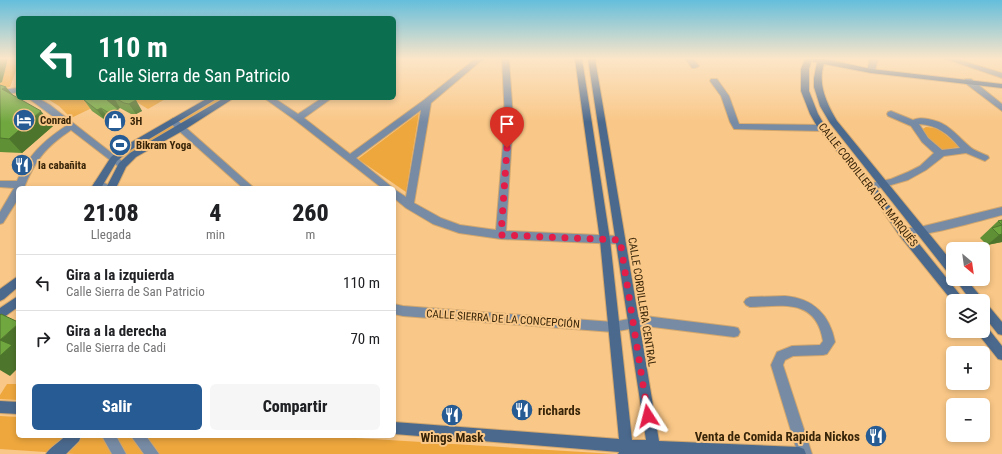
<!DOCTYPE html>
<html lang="es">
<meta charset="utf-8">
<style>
:root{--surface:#fff;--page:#f6f6f6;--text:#202124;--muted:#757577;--line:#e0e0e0;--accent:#265b93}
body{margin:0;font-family:"Roboto Condensed",sans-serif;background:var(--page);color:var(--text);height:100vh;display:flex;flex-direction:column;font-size:15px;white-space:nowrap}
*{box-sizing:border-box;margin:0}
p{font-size:13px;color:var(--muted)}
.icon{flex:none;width:22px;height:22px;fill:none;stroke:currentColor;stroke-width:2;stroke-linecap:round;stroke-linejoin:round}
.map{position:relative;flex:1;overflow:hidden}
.drawer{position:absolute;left:16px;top:186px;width:380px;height:252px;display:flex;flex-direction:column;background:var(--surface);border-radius:6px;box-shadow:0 2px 6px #0003}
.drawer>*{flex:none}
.banner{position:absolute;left:16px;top:16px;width:380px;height:84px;border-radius:6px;box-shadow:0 2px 6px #0003;background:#0b6e4f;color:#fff;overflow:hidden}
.needle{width:26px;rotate:151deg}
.tools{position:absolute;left:946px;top:242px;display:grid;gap:8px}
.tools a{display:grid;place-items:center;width:44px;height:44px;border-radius:6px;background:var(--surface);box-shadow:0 2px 6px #0003;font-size:20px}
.pin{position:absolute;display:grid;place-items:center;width:34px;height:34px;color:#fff;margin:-41px -17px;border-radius:50% 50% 50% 0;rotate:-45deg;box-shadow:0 0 4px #0007}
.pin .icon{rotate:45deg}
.me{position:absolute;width:44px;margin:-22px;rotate:351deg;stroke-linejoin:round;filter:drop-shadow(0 0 3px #0008)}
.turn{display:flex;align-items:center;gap:14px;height:84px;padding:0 16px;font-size:18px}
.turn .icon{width:52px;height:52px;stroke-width:2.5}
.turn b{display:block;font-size:28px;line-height:34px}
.eta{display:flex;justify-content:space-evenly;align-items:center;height:68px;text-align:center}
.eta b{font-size:24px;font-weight:800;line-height:28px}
.action{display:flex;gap:8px;margin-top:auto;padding:8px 16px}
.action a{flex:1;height:46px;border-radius:6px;background:var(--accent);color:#fff;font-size:16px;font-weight:800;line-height:46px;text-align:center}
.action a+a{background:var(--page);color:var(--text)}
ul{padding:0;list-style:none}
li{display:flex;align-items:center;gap:12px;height:56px;padding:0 16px;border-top:1px solid var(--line)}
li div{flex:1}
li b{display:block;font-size:15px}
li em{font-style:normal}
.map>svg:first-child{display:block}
</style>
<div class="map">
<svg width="1002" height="454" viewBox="0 0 1002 454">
<rect width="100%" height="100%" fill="#f9c787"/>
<!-- green -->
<g fill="#eea73d">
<polygon points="8,59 18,59 18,65 10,87 0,89 0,83 2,81"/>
<polygon points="46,98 113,98 71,118 59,106"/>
<polygon points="130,98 167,98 148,109"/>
<polygon points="216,98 227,98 128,157 123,154"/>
<polygon points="419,113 406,192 358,159"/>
<path d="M926,127c15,0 23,11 33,20l-18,3 -9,-6 -11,-14z"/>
<polygon points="7,384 18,384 18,400 0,399 0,395"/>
<polygon points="0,416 18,417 18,436 324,436 615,454 75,454 0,449"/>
</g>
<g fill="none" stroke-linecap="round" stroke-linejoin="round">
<!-- street casing -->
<g stroke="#d2a76e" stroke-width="2">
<g id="street">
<polygon points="475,59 483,59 431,103 414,203 441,218 460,225 496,230 505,119 502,59 509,59 513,119 506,231 620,236 624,237 625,240 624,243 620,244 501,239 459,233 433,224 406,208 394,198 394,189 406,197 421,110 356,158 393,188 382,188 295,120 264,98 274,98 298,114 322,98 332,98 304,118 350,154 424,100"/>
<polygon points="686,59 693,59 699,66 695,68 692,68"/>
<polygon points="870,59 878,59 875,71 871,73 867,71"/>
<polygon points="946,59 956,59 1002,73 1002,78"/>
<polygon points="711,79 717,79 729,96 739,124 822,125 826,128 822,131 734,129 730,122 721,96 710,81"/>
<polygon points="965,79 971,79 1002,104 1002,111 965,83"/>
<polygon points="18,88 18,92 0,96 0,90"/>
<path d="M28,98h10l12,7 77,60 -5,3 -3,-1 -48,-37c-25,17 -36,30 -47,58h-6v11l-15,24 -3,1v-12l14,-24 -14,-1v-6h17c11,-25 26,-40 49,-55z"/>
<path d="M891,111l22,9c4,-2 10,-2 15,-1 21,4 26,14 41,27 5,5 13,7 19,10l1,2 -4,3 -19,-8 -22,3 -18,14 -18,10 -24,7 -14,2 -3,-1 -2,-2 2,-2 24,-5 17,-7 12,-6 14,-13 -12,-11 -11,-16 -23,-10 -1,-2 1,-2zM919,124c18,1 30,10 41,24l-18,2 -14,-12z"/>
<polygon points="173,118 176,119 254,188 243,188 170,123 169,121"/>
<path d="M99,180l11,6 2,2c-7,0 -14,2 -18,-5z"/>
<path d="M1002,207v8c-20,5 -86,25 -103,20l-1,-3 1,-3 21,-2z"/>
<path d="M785,296c28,2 45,19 50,46l-8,12 -4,1 -30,1 -8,4 -2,5 29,89h-14l-27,-89 6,-13 15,-6 28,-1 3,-4c-7,-43 -40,-35 -73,-34l-4,-2 -2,-3 2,-3 4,-2z"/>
<polygon points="394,304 403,306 613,322 645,316 734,327 738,328 740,332 738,336 734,337 645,326 613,332 403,316 394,314"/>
<polygon points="102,436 116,436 126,454 112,454"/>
<polygon points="131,436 146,436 159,454 144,454"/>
</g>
</g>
<!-- secondary casing -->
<g stroke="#d2a76e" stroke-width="2">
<g id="secondary">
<polygon points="575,59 582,59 610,240 632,440 646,440 588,59 595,59 659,441 799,447 804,449 806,454 618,454 619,452 394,434 394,422 619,439 600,240"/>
<polygon points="805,59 812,59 809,69 809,91 818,114 825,126 873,184 907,229 965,301 953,302 899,235 867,188 818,128 810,114 801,91 801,69"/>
<path d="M813,59h12l46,10 131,15v4l-131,-15 -47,-9c-7,20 3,40 13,57l116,142v12l-4,-1 -119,-151 -10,-17 -6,-19v-9l3,-16h-4z"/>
<polygon points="208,98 218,98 129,151 117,161 101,188 91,188 111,157 123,147"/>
<polygon points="224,98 234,98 184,130 136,157 126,167 116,188 106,188 119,163 130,153"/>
<polygon points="18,276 18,287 4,299 0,301 0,289"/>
<polygon points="955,279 966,279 982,298 984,301 983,302 971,301"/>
<polygon points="18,296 18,307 0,320 0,308"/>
<polygon points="983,302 987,304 1002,322 1002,335 998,334 983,315"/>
<polygon points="983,326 987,327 1002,346 1002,360 998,359 979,335 977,331 983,331"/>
<polygon points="0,401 18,402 18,414 0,413"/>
<path d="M65,436h16l-2,5 -13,13h-20c3,-6 14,-12 19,-18z"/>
</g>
</g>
<!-- street -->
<use href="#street" fill="#778ba4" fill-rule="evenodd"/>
<!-- secondary -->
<use href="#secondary" fill="#4b698d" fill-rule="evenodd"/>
</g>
<!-- wall -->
<g fill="#609036">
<polygon points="0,85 53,126 22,153 0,152"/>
<polygon points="89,98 133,98 142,111 136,114 131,114 120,108 118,109 125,120 116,124 109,119 105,120 92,111 84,100"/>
<polygon points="1002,220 1002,242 987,245 980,238 998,221"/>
</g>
<!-- shaded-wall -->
<g fill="#4e752c">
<polygon points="0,59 8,59 2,82 0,83"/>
<polygon points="6,87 18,101 2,89"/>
<polygon points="111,98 114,98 120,108 118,109 125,120 116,124 109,113 107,100"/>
<polygon points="136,100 142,111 136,114 129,104"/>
<polygon points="101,108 109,119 105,120 97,110"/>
<polygon points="41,111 53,126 22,153 9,139"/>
<polygon points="1002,234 1002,242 987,245 999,235"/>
<polygon points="18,324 18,368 10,376 0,370 0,340"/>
</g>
<!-- building -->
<g fill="#70a73f" stroke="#4e752c">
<polygon points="0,85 6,87 2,89 41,111 9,139 0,138"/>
<polygon points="89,98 111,98 107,100 118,109 109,113 101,108 97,110 84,100"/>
<polygon points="115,98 133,98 136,100 129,104 124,103"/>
<polygon points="1002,220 1002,225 998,221"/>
<polygon points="1002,225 1002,234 999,235 992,228"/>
<polygon points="1,314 18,322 18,324 0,340 12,345 0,356 0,315"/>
</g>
<!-- sky -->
<linearGradient id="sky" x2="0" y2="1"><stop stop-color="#64bedc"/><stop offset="0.48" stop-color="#fce6c9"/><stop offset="1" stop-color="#fce6c9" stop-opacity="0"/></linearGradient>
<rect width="1002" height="122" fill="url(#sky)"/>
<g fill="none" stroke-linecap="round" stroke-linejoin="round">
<!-- route -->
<polyline stroke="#e11d48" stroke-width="7" stroke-dasharray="0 12.6" points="507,148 501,235 620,240 648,416"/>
</g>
<!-- icons -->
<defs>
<g id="hotel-disc" transform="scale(1.15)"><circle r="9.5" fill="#265b93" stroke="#f9c787"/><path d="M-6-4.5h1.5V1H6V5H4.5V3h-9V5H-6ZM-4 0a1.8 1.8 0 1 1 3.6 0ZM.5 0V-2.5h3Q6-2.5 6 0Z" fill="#fff"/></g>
<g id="shop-disc" transform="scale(1.15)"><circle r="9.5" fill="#265b93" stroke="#f9c787"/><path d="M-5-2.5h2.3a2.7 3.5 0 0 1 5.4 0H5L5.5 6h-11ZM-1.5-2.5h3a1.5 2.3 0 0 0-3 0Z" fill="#fff"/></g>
<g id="stadium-disc" transform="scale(1.15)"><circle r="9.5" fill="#265b93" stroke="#f9c787"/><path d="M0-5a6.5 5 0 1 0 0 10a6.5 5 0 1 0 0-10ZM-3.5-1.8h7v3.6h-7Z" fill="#fff"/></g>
<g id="restaurant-disc" transform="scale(1.15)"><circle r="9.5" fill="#265b93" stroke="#f9c787"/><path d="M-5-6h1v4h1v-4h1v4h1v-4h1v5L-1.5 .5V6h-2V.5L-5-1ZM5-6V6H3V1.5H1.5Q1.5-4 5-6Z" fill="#fff"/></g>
</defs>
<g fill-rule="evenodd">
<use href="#hotel-disc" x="24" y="120"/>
<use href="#shop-disc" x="115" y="121"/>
<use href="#stadium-disc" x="120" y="145"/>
<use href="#restaurant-disc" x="22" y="165"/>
<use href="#restaurant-disc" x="522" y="410"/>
<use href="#restaurant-disc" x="452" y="415"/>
<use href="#restaurant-disc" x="876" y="436"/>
</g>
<g text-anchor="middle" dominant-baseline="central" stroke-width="4" stroke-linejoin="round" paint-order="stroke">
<!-- poi labels -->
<g font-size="11" font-weight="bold" fill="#382509" stroke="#f9c787" text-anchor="start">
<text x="40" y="120">Conrad</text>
<text x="130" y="121">3H</text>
<text x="136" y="145">Bikram Yoga</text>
<text x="38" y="165">la cabañita</text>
</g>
<!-- street labels -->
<g font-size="11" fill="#382509" stroke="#f9c787">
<text transform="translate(868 185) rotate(52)">CALLE CORDILLERA DEL MARQUÉS</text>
<text transform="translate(642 302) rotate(81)">CALLE CORDILLERA CENTRAL</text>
<text transform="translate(503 319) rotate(4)">CALLE SIERRA DE LA CONCEPCIÓN</text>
</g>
<!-- near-poi labels -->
<g font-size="13" font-weight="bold" fill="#382509" stroke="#f9c787" text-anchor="start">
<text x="538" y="410">richards</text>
<text x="860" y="436" text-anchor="end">Venta de Comida Rapida Nickos</text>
<text x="452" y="437" text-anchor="middle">Wings Mask</text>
</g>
</g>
</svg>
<div class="tools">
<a><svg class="needle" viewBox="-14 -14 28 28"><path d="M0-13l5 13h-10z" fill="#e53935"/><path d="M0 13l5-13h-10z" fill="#757577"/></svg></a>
<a><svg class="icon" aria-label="layers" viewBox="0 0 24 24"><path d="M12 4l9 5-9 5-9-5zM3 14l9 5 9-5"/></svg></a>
<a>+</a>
<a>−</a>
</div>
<div class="pin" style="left:507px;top:148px;background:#d93025"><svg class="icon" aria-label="arrive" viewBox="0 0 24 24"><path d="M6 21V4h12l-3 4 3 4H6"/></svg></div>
<svg class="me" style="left:648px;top:416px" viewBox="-20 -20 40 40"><path d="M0-17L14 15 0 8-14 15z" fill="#e11d48" stroke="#fff" stroke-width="4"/></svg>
<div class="banner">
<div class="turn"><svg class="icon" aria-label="left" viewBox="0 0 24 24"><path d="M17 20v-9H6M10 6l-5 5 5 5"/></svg><div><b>110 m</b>Calle Sierra de San Patricio</div></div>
</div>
<section class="drawer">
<div class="eta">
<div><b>21:08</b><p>Llegada</p></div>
<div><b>4</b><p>min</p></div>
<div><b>260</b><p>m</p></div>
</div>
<ul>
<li><svg class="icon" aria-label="left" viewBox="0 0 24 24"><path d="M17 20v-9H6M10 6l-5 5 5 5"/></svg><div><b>Gira a la izquierda</b><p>Calle Sierra de San Patricio</p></div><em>110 m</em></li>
<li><svg class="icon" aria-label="right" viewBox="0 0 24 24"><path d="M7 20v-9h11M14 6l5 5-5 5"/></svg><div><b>Gira a la derecha</b><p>Calle Sierra de Cadi</p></div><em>70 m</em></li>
</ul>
<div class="action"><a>Salir</a><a>Compartir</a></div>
</section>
</div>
